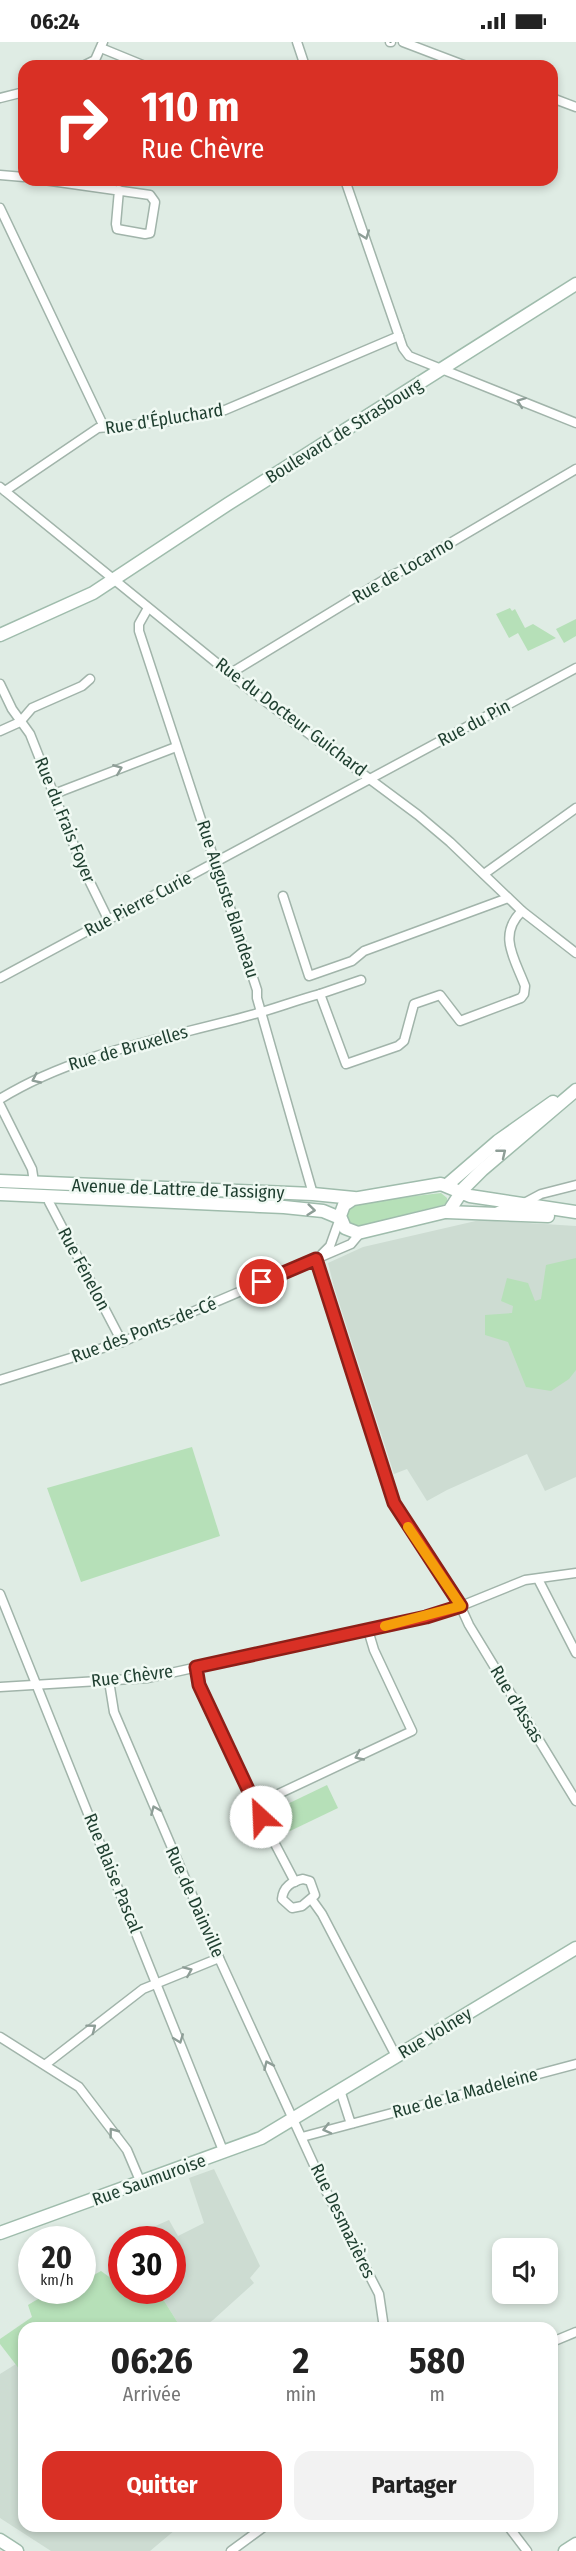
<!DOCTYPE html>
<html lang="fr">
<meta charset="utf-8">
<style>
:root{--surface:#fff;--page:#f2f2f2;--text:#222;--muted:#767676;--accent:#d93025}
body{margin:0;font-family:"Fira Sans Condensed",sans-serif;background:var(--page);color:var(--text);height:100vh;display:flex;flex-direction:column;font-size:22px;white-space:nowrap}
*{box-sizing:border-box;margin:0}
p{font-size:20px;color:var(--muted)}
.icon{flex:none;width:33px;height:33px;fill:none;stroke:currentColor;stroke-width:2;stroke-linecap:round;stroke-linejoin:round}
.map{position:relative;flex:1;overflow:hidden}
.details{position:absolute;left:18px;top:2280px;width:540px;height:210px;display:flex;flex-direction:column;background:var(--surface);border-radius:18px;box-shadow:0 3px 9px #0003}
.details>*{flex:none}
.top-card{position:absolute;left:18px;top:18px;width:540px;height:126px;border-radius:18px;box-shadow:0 3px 9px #0003;background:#d93025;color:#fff;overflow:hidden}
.fabs{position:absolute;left:492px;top:2196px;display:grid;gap:12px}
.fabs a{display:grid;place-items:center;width:66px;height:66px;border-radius:12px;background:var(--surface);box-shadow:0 3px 9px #0003;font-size:30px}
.speed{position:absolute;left:18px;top:2184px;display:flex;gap:12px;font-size:30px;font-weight:700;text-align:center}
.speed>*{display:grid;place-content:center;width:78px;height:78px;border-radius:50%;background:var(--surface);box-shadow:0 3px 9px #0003;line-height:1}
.speed small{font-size:15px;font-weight:400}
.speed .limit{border:9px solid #d22;background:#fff;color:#111}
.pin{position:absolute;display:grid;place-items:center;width:51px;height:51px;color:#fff;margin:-26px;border:3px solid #fff;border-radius:50%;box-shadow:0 2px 6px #0007}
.me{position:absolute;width:66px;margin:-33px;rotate:335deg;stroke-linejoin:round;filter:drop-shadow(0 0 4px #0008)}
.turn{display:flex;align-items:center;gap:21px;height:126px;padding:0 24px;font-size:27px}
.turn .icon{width:78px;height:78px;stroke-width:2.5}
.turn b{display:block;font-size:42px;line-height:51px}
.eta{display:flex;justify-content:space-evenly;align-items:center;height:102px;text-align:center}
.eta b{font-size:36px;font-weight:700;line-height:42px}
.cta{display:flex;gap:12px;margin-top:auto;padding:12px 24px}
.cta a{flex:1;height:69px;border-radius:18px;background:var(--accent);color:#fff;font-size:24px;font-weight:700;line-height:69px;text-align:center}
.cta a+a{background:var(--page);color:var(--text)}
.status{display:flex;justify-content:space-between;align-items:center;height:42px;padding:0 30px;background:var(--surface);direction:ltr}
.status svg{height:16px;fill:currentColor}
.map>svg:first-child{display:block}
</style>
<div class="status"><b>06:24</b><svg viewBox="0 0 49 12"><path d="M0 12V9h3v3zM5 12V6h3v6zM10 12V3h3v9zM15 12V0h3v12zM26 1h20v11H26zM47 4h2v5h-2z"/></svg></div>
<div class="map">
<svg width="576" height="2509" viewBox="0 0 576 2509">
<rect width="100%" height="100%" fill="#dfece4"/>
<!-- built -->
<g fill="#cddcd2">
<polygon points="480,1178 576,1184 576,1435 545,1449 527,1412 447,1448 427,1459 407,1427 394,1432 334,1245 328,1221 363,1205"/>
<polygon points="214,2127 260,2224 250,2236 254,2241 213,2278 202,2286 181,2286 158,2249 172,2248 172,2198 126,2197 169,2178 178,2194 204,2181 189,2136"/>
<polygon points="16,2322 20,2327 24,2325 24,2484 178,2484 175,2488 150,2509 51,2509 0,2476 0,2332"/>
</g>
<!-- green -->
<g fill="#b6e0b8">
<polygon points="510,566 512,569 515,567 525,586 533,582 556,596 528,609 518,591 509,596 496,572"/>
<polygon points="576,577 576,594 564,601 556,587"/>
<polygon points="441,1151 447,1156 447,1161 443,1163 359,1184 352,1182 347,1177 348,1167 356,1161"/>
<polygon points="576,1216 576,1328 569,1337 551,1349 526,1345 508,1300 485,1293 485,1273 512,1271 513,1264 501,1259 507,1236 528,1241 535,1259 541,1257 546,1223"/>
<polygon points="192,1405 220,1494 81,1540 47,1446"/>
<polygon points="327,1743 338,1766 288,1790 277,1767"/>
<path d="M101,2229l18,13 2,-2 1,8 36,1 23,37h-157v39l-4,3 -20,-26v-5l32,-22 -4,-12c18,-12 33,-15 54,-15l1,-9z"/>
</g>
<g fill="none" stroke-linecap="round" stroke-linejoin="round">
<!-- street casing -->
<g stroke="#a1b4aa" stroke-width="11">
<g id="street">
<polyline points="297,0 305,24"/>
<polyline points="390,0 391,0"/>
<polyline points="403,0 466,24"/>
<polyline points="101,6 145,24"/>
<polyline points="83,24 95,18 103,0"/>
<polyline points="0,56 24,50"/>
<polyline points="552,56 576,65"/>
<polyline points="0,133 24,135"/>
<polyline points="44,138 150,153 155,160 150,191 145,192 117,187 116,182 119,148"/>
<polyline points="345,138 403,306 409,314 576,381"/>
<polyline points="0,166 104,385"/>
<polyline points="0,445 250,648 418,773 450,800 522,869 576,911"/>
<polyline points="5,449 98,386 162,380 225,368 399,294"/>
<polyline points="148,566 139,582 139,589 257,948 257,956 313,1152"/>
<polyline points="231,631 392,533 406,527 576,427"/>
<polyline points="0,642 12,667 30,692 83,826 108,877"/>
<polyline points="0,689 20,680 32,666 82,644 90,637"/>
<polyline points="54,752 176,705"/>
<polyline points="484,832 576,766"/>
<polyline points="283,854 309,934 352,919 364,909 508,856"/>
<polyline points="0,936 576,626"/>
<path d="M361,938l-41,14 26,70 52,-18 6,-5 10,-37 26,-9 20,26 61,-23 3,-4 1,-8c-10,-27 -28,-51 -3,-75"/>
<path d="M0,1057c76,-47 165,-60 251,-84 23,-6 46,-15 69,-21"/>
<polyline points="0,1063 32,1127 34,1140"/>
<polyline points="49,1154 49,1160 122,1300"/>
<polyline points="496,1170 505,1166 513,1167 541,1152 576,1143"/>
<polyline points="322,1212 330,1204 340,1176"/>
<polyline points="316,1217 395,1461 407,1484 454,1550 469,1583 576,1759"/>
<polyline points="0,1338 122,1300 351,1202 361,1190"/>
<polyline points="538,1537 576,1611"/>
<polyline points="0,1552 224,2111"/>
<polyline points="196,1625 199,1643 263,1779 295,1840"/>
<polyline points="109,1639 114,1670 219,1916 325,2147 379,2252 384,2286"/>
<polyline points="0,1645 148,1636 425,1575 461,1564 525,1538 576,1531"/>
<polyline points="255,1763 412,1689 374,1608 368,1588"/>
<path d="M303,1837l7,2 5,14 -13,11 -10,2 -10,-9c1,-12 10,-18 21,-20z"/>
<polyline points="312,1858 322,1872 396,2014"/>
<polyline points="0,1995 79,2045 127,2108 141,2141"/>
<polyline points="46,2022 143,1947 219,1916"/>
<polyline points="340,2048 350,2079 353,2081"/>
<polyline points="302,2095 576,2022"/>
<polyline points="552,2300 576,2290"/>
<polyline points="508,2484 527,2509"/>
<polyline points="231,2509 265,2484"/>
</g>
</g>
<!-- secondary casing -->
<g stroke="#9fbcac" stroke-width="15">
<g id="secondary">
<polyline points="0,593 93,551 228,462 576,242"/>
<polyline points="576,1048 482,1128 464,1146 449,1169 358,1191 345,1186 340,1174 344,1163 353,1157 441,1142 470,1154 576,1170"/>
<polyline points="0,1139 313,1152 354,1156"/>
<polyline points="447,1143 498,1099 553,1060"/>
<polyline points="0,1152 284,1165 323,1169 340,1176"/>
<polyline points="447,1170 548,1174"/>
<polyline points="0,2191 261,2096 576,1906"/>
<polyline points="0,2498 17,2509"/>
<polyline points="565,2509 576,2502"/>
</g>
</g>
<!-- street -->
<use href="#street" stroke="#fff" stroke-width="8"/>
<!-- secondary -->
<use href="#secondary" stroke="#fff" stroke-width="12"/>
<!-- tram -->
<polyline stroke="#587a6a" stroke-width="1.5" points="390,0 391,0"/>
</g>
<!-- one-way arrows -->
<defs><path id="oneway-chevron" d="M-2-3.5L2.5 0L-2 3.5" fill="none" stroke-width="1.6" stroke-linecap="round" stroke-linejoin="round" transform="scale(1.5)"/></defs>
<g stroke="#8e9e97">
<use href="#oneway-chevron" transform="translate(365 193) rotate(70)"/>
<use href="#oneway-chevron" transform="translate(521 360) rotate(-159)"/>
<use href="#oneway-chevron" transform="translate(118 727) rotate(-22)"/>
<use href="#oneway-chevron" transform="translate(36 1037) rotate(155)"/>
<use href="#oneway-chevron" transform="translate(502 1111) rotate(-39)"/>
<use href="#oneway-chevron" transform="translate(311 1168) rotate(6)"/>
<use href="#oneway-chevron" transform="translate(359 1714) rotate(155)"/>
<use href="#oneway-chevron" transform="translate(155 1768) rotate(-113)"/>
<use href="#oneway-chevron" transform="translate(188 1929) rotate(-23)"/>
<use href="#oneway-chevron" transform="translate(92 1986) rotate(-37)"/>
<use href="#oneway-chevron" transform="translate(179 1997) rotate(69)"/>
<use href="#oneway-chevron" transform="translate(268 2023) rotate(-114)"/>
<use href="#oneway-chevron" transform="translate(327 2087) rotate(165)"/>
<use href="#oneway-chevron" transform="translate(113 2090) rotate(-127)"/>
</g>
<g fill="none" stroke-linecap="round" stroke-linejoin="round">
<!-- route casing -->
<g stroke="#8d1f18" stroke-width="15">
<polyline id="route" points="261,1775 199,1643 196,1625 426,1575 461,1564 394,1461 316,1217 262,1240"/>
</g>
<!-- route -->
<use href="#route" stroke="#d93025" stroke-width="10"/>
<!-- slow -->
<polyline stroke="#f59e0b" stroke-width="10" points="385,1584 461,1564 408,1485"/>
</g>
<g text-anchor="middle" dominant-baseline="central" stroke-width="5" stroke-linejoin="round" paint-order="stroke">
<!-- street labels -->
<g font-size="18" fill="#1e3e2f" stroke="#f0f9f3">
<text transform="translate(164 377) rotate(-9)">Rue d'Épluchard</text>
<text transform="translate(344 389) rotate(-32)">Boulevard de Strasbourg</text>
<text transform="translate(403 528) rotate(-30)">Rue de Locarno</text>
<text transform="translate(291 675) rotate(37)">Rue du Docteur Guichard</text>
<text transform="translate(474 681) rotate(-28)">Rue du Pin</text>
<text transform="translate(65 778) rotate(68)">Rue du Frais Foyer</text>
<text transform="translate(228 857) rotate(72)">Rue Auguste Blandeau</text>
<text transform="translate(138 862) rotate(-28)">Rue Pierre Curie</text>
<text transform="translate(128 1006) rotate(-16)">Rue de Bruxelles</text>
<text transform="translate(178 1147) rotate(2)">Avenue de Lattre de Tassigny</text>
<text transform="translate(84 1227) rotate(62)">Rue Fénelon</text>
<text transform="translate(144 1288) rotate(-21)">Rue des Ponts-de-Cé</text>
<text transform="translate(132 1634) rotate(-7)">Rue Chèvre</text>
<text transform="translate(517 1662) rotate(59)">Rue d'Assas</text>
<text transform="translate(113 1831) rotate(68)">Rue Blaise Pascal</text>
<text transform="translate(195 1860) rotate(66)">Rue de Dainville</text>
<text transform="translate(435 1991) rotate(-31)">Rue Volney</text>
<text transform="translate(465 2051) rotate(-15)">Rue de la Madeleine</text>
<text transform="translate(149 2138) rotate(-20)">Rue Saumuroise</text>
<text transform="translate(343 2179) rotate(64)">Rue Desmazières</text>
</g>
</g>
</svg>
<div class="fabs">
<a><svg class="icon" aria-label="sound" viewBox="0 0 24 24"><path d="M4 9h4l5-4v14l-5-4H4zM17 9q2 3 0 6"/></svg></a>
</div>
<div class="speed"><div>20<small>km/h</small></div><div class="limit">30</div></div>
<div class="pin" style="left:262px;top:1240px;background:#d93025"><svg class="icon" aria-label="arrive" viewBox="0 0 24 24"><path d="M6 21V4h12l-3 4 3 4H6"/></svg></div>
<svg class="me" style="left:261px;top:1775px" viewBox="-20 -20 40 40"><circle r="19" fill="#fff"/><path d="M0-13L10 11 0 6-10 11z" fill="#d93025"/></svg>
<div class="top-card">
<div class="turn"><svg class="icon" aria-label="right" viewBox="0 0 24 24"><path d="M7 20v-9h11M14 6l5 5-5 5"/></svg><div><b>110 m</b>Rue Chèvre</div></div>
</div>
<section class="details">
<div class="eta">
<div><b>06:26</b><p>Arrivée</p></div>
<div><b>2</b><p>min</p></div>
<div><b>580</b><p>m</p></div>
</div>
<div class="cta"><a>Quitter</a><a>Partager</a></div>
</section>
</div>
